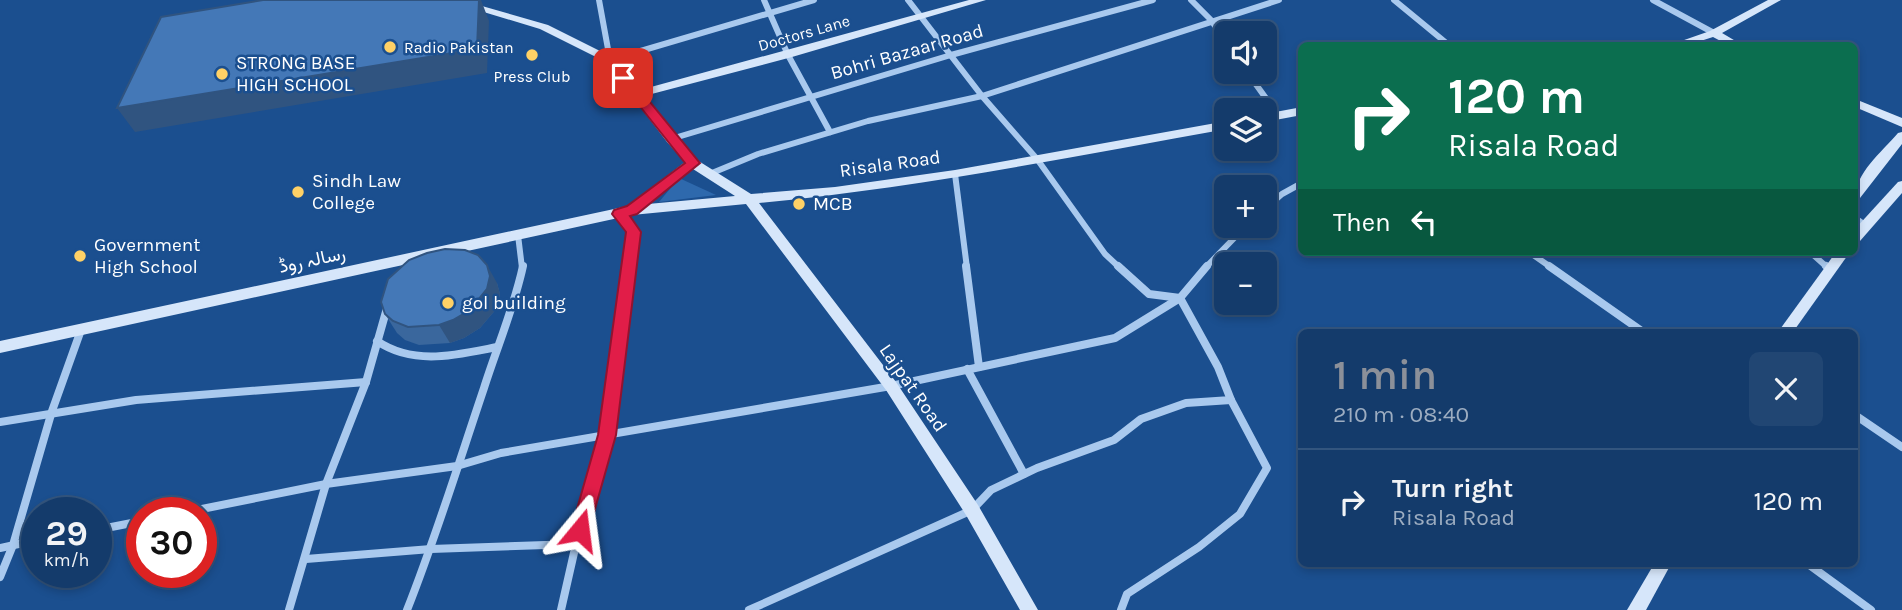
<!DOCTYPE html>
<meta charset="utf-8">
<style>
:root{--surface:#143b6b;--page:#214673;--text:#f1f3f6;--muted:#9dadc1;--line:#33557e;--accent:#8c9099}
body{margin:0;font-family:Karla,Vazirmatn,sans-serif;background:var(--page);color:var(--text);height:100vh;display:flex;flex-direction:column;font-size:26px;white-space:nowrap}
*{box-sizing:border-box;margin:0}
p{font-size:23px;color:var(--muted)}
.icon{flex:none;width:38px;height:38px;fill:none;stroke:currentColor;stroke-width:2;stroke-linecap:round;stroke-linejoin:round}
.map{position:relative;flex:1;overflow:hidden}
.sheet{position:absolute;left:1298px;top:329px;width:560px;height:238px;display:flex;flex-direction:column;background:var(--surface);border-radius:10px;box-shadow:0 4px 10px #0003,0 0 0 2px var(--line)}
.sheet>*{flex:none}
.top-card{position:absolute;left:1298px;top:42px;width:560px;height:214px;border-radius:10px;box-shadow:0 4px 10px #0003,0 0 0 2px var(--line);background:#0b6e4f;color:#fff;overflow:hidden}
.buttons{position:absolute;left:1214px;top:21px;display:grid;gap:14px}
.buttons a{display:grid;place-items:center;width:63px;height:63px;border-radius:10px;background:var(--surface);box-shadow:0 4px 10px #0003,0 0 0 2px var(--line);font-size:35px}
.speed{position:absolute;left:21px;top:497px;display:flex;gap:14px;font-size:35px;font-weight:700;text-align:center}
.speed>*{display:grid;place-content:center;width:91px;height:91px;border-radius:50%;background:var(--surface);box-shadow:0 4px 10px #0003,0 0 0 2px var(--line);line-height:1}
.speed small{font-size:18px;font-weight:400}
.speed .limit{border:10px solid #d22;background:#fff;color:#111}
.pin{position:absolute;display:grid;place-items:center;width:60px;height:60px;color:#fff;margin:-30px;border-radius:14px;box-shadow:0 4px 10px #0006}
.me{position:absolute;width:77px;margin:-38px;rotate:16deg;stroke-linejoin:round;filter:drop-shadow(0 0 5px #0008)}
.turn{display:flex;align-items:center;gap:24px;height:147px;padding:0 35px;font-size:32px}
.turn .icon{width:91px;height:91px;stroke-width:2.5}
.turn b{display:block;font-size:49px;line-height:60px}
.then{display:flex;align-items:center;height:66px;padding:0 35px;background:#0003;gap:14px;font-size:26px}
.round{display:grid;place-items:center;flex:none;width:74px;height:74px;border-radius:10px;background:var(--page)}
.headline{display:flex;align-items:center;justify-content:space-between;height:119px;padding:0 35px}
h1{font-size:42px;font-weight:600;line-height:52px;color:var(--accent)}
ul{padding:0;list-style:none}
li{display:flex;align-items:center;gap:21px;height:105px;padding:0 35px;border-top:2px solid var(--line)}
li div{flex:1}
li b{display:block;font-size:26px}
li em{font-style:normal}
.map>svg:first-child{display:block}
</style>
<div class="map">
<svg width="1902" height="610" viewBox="0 0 1902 610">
<rect width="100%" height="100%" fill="#1b4f8f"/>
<!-- green -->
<polygon fill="#2e69ad" points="679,178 716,195 659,202"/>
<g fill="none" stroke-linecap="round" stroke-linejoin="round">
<!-- street-far1 -->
<g stroke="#a9c9ee" stroke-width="6">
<polyline points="599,0 610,60 814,0"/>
<polyline points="764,0 788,55 830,132"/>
<polyline points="908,0 982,96 1037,159 1105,254 1120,268"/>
<polyline points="1191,0 1211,20 1227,43"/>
<polyline points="1394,0 1450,46"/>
<polyline points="1653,0 1714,33"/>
<polyline points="1247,72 1278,115"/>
<polyline points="671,139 951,55 1153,0"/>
<polyline points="712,173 758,154 868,121 982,96 1279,0"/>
<polyline points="955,174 967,268"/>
<polyline points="1265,209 1282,194 1302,183"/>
<polyline points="620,214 633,232 628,268"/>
<polyline points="1855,218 1865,225"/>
<polyline points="518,235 522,268"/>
<polyline points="1529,252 1552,268"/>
<polyline points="1810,252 1828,268"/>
<polyline points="1205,268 1246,226"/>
</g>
<!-- street -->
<g stroke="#a9c9ee" stroke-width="8">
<polyline points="966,266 979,367"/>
<polyline points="1549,266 1643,332"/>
<polyline points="1826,266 1829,269"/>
<path d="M377,341c37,25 79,14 120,6"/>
<polyline points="967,369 1024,474"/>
<polyline points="1855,415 1902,447"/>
<polyline points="0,422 136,400 366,382"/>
<polyline points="182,513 326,484 457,466 501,453 891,386 1115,338 1180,298 1207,266"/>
<polyline points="96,530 142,521"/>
<polyline points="0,548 37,540"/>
<polyline points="306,559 431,549 576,544"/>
<polyline points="1808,564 1871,610"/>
<polyline points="0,577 13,545 52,411 81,330"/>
<polyline points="289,610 326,484 366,382 387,308"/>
<path d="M407,610c29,-73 52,-148 77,-222 13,-41 30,-80 39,-122"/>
<polyline points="561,610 576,544 607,435 629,266"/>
<polyline points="749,610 972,510 991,490 1037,468 1114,440 1141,419 1186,403 1231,400 1218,367 1180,298 1149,294 1118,266"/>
<polyline points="1121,610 1127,594 1199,547 1240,514 1267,468 1231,400"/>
</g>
<!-- secondary -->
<g fill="#d6e6fa" fill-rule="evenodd">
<path d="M444,0h17l87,25 66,33 26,32 329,-90h17l-194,57 -148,39 53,64 54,34 84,-7 120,-17 272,-49v8c-156,28 -311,59 -468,74l137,179 82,123 60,105h-18l-54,-95 -80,-125 -140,-186 -114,11 -632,138v-12l628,-135 57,-44 -18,-20 -61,-80 -66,-33zM693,169l42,27 -87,8z"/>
<polygon points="1768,0 1781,0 1722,33 1744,46 1730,46 1713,37 1685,46 1667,46 1710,31"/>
<polygon points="1855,99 1902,118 1902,127 1855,107"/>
<polygon points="1302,107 1302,115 1265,122 1265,114"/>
<path d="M1902,132v12l-42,54 -5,1c0,-26 26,-46 43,-66z"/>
<polygon points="1902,181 1902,193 1860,241 1855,243 1855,229 1898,182"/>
<polygon points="1836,252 1850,252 1793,332 1778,332"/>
<polygon points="1654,564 1671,564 1646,610 1627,610"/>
</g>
</g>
<!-- wall -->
<polygon fill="#3a679d" points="497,283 500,294 497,308 480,328 464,338 450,343 419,345 405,340 397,333 385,314"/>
<!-- shaded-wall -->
<g fill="#305480">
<polygon points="479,0 481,0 489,21 487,73 135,132 117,108"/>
<polygon points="487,265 497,283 500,294 497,308 480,328 464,338 450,343 439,325"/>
</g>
<!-- building -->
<g fill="#4478b7" stroke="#305480" stroke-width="2">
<polygon points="263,0 479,0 477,49 117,108 161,17"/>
<polygon points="445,249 465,250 478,255 487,265 490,276 487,289 470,310 453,320 439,325 408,327 393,321 385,314 381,302 388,279 409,260 427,253"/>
</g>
<!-- route -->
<polygon fill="#e11d48" stroke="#92132f" stroke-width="2" points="623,73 628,75 700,163 637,214 630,216 641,232 616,435 589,530 587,536 580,538 573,536 571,530 598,435 626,232 612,214 614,210 627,206 685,163 619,80 619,75"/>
<!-- markers -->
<g fill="#ffd166" stroke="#1b4f8f" stroke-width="2.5">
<circle cx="390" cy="47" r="7"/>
<circle cx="532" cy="55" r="7"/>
<circle cx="222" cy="74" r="7"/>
<circle cx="298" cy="192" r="7"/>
<circle cx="799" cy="204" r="7"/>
<circle cx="80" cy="256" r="7"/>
<circle cx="448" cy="303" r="7"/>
</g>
<g text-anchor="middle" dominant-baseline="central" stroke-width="5" stroke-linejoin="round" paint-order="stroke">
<!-- far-street labels -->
<g font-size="16" fill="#fff" stroke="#1b4f8f">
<text transform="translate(804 33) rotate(-16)">Doctors Lane</text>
</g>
<!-- far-poi labels -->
<g font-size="16" fill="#fff" stroke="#1b4f8f" text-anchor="start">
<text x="404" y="47">Radio Pakistan</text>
<text x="532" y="76" text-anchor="middle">Press Club</text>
</g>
<!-- street labels -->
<g font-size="19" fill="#fff" stroke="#1b4f8f">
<text transform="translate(907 52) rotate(-16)">Bohri Bazaar Road</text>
<text transform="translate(890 164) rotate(-8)">Risala Road</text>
<text transform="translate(312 260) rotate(-12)">رسالہ روڈ</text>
<text transform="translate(913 388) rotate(55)">Lajpat Road</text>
</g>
<!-- poi labels -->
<g font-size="19" fill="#fff" stroke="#1b4f8f" text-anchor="start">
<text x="236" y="63">STRONG BASE<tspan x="236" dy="22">HIGH SCHOOL</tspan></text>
<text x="312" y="181">Sindh Law<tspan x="312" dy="22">College</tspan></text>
<text x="813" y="204">MCB</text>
<text x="94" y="245">Government<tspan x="94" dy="22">High School</tspan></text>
<text x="462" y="303">gol building</text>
</g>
</g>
</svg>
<div class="buttons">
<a><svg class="icon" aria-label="sound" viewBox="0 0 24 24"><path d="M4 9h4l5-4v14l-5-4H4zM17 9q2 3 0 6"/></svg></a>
<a><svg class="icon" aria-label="layers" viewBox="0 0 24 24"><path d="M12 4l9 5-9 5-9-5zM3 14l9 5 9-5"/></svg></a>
<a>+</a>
<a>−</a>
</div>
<div class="speed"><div>29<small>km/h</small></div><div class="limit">30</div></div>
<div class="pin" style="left:623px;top:78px;background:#d93025"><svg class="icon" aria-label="arrive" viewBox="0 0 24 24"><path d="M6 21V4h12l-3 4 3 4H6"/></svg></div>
<svg class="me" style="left:580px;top:530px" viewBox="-20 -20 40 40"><path d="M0-17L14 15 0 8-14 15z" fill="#e11d48" stroke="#fff" stroke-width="4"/></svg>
<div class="top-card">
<div class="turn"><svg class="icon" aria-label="right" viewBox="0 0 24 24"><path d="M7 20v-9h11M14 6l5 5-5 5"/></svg><div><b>120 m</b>Risala Road</div></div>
<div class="then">Then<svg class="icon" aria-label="left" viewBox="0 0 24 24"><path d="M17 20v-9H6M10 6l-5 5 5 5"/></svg></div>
</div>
<section class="sheet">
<div class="headline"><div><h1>1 min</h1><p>210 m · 08:40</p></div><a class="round"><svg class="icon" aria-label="close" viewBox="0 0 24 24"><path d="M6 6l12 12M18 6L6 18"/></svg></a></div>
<ul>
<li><svg class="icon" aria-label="right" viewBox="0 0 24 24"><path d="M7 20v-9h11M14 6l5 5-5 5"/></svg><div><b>Turn right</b><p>Risala Road</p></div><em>120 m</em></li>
</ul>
</section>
</div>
